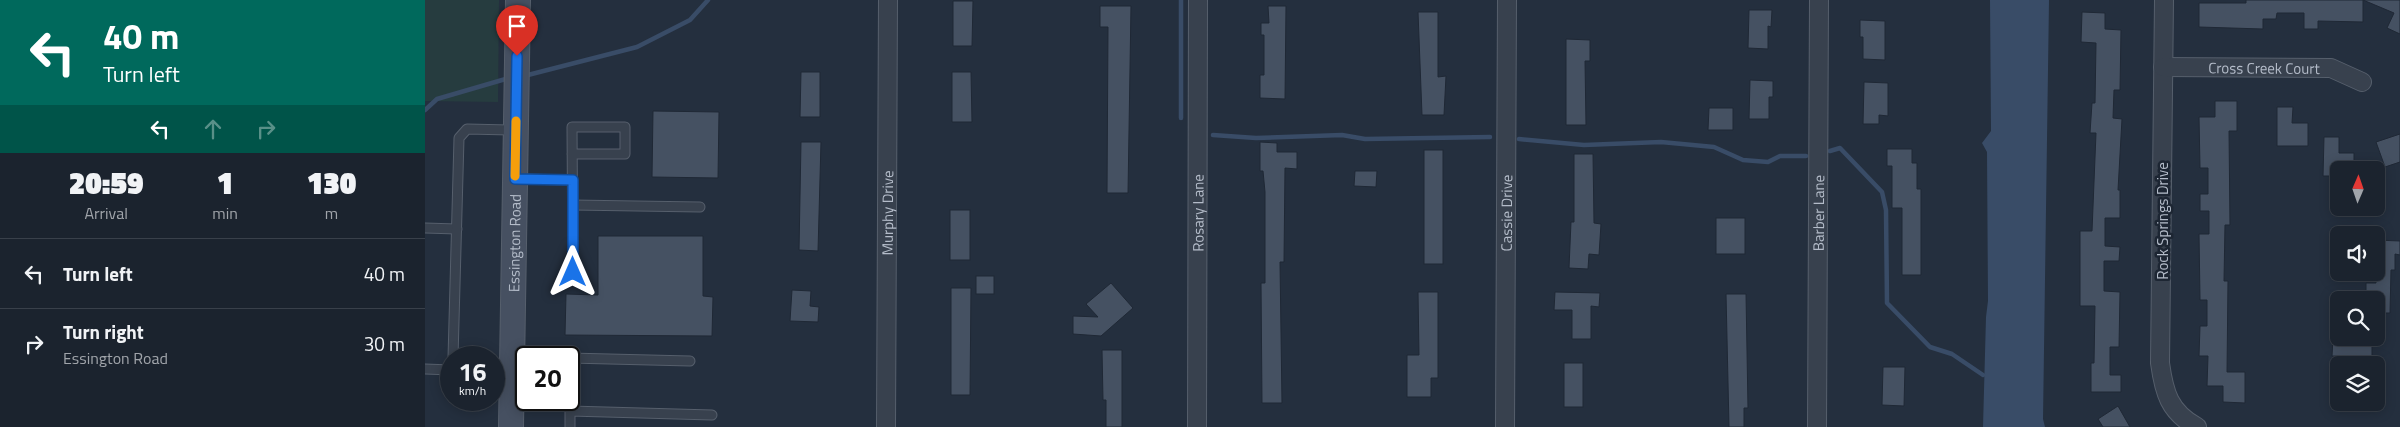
<!DOCTYPE html>
<style>
:root{--surface:#1b232e;--page:#242b36;--text:#f1f3f6;--muted:#a0a4aa;--line:#39404a}
body{margin:0;font-family:"Titillium Web",sans-serif;background:var(--page);color:var(--text);height:100vh;display:flex;flex-direction:column;font-size:19px;white-space:nowrap}
*{box-sizing:border-box;margin:0}
p{font-size:16px;color:var(--muted)}
.icon{flex:none;width:28px;height:28px;fill:none;stroke:currentColor;stroke-width:2;stroke-linecap:round;stroke-linejoin:round}
.map{position:relative;flex:1;overflow:hidden}
.panel{display:flex;flex-direction:column;background:var(--surface);width:425px}
.panel>*{flex:none}
.banner{background:#00695c;color:#fff;overflow:hidden}
.needle{width:32px;rotate:2deg}
.fabs{position:absolute;left:1905px;top:161px;display:grid;gap:10px}
.fabs a{display:grid;place-items:center;width:55px;height:55px;border-radius:8px;background:var(--surface);box-shadow:0 2px 12px #0003,0 0 0 1px var(--line);font-size:25px}
.speed{position:absolute;left:15px;top:346px;display:flex;gap:10px;font-size:25px;font-weight:700;text-align:center}
.speed>*{display:grid;place-content:center;width:65px;height:65px;border-radius:50%;background:var(--surface);box-shadow:0 2px 12px #0003,0 0 0 1px var(--line);line-height:1}
.speed small{font-size:12px;font-weight:400}
.speed .limit{border:2px solid #111;border-radius:8px;background:#fff;color:#111}
.pin{position:absolute;display:grid;place-items:center;width:42px;height:42px;color:#fff;margin:-51px -21px;border-radius:50% 50% 50% 0;rotate:-45deg;box-shadow:0 0 5px #0007}
.pin .icon{rotate:45deg}
.me{position:absolute;width:55px;margin:-28px;rotate:0deg;stroke-linejoin:round;filter:drop-shadow(0 0 4px #0008)}
.turn{display:flex;align-items:center;gap:18px;height:105px;padding:0 20px;font-size:22px}
.turn .icon{width:65px;height:65px;stroke-width:2.5}
.turn b{display:block;font-size:35px;line-height:42px}
.lanes{display:flex;align-items:center;height:48px;padding:0 20px;background:#0003;justify-content:center;gap:25px;direction:ltr}
.lanes .off{opacity:.35}
.eta{display:flex;justify-content:space-evenly;align-items:center;height:85px;text-align:center}
.eta b{font-size:30px;font-weight:800;line-height:35px}
ul{padding:0;list-style:none}
li{display:flex;align-items:center;gap:15px;height:70px;padding:0 20px;border-top:1px solid var(--line)}
li div{flex:1}
li b{display:block;font-size:19px}
li em{font-style:normal}
main{display:flex;flex:1;min-height:0}
.map>svg:first-child{display:block}
</style>
<main>
<section class="panel">
<div class="banner">
<div class="turn"><svg class="icon" aria-label="left" viewBox="0 0 24 24"><path d="M17 20v-9H6M10 6l-5 5 5 5"/></svg><div><b>40 m</b>Turn left</div></div>
<div class="lanes"><svg class="icon" aria-label="left" viewBox="0 0 24 24"><path d="M17 20v-9H6M10 6l-5 5 5 5"/></svg><svg class="icon off" aria-label="ahead" viewBox="0 0 24 24"><path d="M12 20V5M6 11l6-6 6 6"/></svg><svg class="icon off" aria-label="right" viewBox="0 0 24 24"><path d="M7 20v-9h11M14 6l5 5-5 5"/></svg></div>
</div>
<div class="eta">
<div><b>20:59</b><p>Arrival</p></div>
<div><b>1</b><p>min</p></div>
<div><b>130</b><p>m</p></div>
</div>
<ul>
<li><svg class="icon" aria-label="left" viewBox="0 0 24 24"><path d="M17 20v-9H6M10 6l-5 5 5 5"/></svg><div><b>Turn left</b></div><em>40 m</em></li>
<li><svg class="icon" aria-label="right" viewBox="0 0 24 24"><path d="M7 20v-9h11M14 6l5 5-5 5"/></svg><div><b>Turn right</b><p>Essington Road</p></div><em>30 m</em></li>
</ul>
</section>
<div class="map">
<svg width="1975" height="427" viewBox="0 0 1975 427">
<rect width="100%" height="100%" fill="#242f3e"/>
<!-- green -->
<polygon fill="#263c3f" points="0,0 74,0 73,102 0,101"/>
<!-- water -->
<polygon fill="#394c67" points="1565,0 1624,0 1618,419 1620,427 1558,427 1561,317 1563,301 1562,152 1557,143 1566,131"/>
<g fill="none" stroke-linecap="round" stroke-linejoin="round">
<!-- stream -->
<g stroke="#394c67" stroke-width="4.5">
<polyline points="99,76 212,47 265,20 283,0"/>
<polyline points="0,110 12,99 84,78"/>
<polyline points="756,118 756,0"/>
<polyline points="788,135 831,138 917,135 940,139 1065,137"/>
<polyline points="1094,139 1159,145 1236,142 1289,147 1318,160 1343,162 1355,156 1381,156"/>
<polyline points="1405,151 1415,148 1457,192 1461,210 1462,303 1505,347 1527,354 1558,375"/>
</g>
</g>
<!-- building -->
<g fill="#455162" stroke="#1f2835">
<polygon points="1821,0 1938,0 1938,22 1893,21 1893,29 1879,29 1879,13 1852,13 1851,19 1838,19 1838,29 1774,27 1774,3 1821,3"/>
<polygon points="1938,0 1975,0 1975,34 1962,28 1969,13"/>
<polygon points="528,1 548,1 547,46 528,46"/>
<polygon points="675,6 706,6 703,193 682,193 683,27 675,27"/>
<polygon points="843,6 861,6 860,99 835,98 835,75 839,75 839,35 836,35 836,23 844,23"/>
<polygon points="1324,10 1347,10 1346,27 1343,26 1343,49 1323,48"/>
<polygon points="993,12 1013,12 1013,77 1021,76 1019,115 997,115"/>
<polygon points="1657,12 1680,13 1680,29 1696,30 1695,90 1689,90 1688,118 1697,119 1693,190 1695,190 1695,218 1680,218 1680,246 1695,247 1694,261 1679,261 1679,291 1695,292 1694,347 1685,347 1685,375 1696,375 1696,392 1666,392 1666,363 1669,363 1670,306 1655,306 1655,231 1667,231 1671,133 1665,133 1667,103 1670,103 1671,43 1656,42"/>
<polygon points="1435,20 1460,21 1460,60 1438,59 1438,37 1435,37"/>
<polygon points="1141,39 1165,40 1165,61 1160,61 1161,125 1141,125"/>
<polygon points="376,72 395,72 395,117 375,117"/>
<polygon points="527,72 546,72 547,122 527,122"/>
<polygon points="1325,80 1348,81 1348,97 1344,97 1344,119 1324,119"/>
<polygon points="1439,82 1463,83 1463,116 1454,115 1454,124 1438,124"/>
<polygon points="1790,101 1812,101 1812,131 1804,131 1805,225 1800,225 1799,281 1803,281 1802,372 1820,372 1820,403 1798,402 1798,386 1782,386 1783,356 1774,356 1775,326 1782,326 1782,300 1775,300 1774,234 1784,234 1784,211 1775,211 1775,194 1783,194 1783,168 1775,168 1774,117 1790,117"/>
<polygon points="1852,107 1868,107 1867,123 1883,123 1883,146 1852,146"/>
<polygon points="1284,108 1308,108 1308,130 1283,130"/>
<polygon points="228,111 294,112 293,178 227,177"/>
<polygon points="1975,134 1975,162 1960,167 1951,142"/>
<polygon points="1899,137 1914,137 1914,153 1929,153 1929,170 1914,170 1914,176 1898,176"/>
<polygon points="376,142 396,142 393,251 374,250"/>
<polygon points="835,142 852,143 852,152 872,152 872,169 860,168 859,262 855,262 857,403 837,403 836,283 840,283 840,192 838,171 835,171"/>
<polygon points="1462,149 1487,149 1487,163 1492,163 1492,189 1496,189 1496,275 1477,275 1477,208 1467,208 1467,166 1462,166"/>
<rect x="999" y="150" width="19" height="114"/>
<polygon points="1149,154 1168,154 1169,223 1176,224 1174,255 1164,254 1163,269 1144,268 1146,222 1149,222"/>
<polygon points="930,171 952,171 951,187 929,186"/>
<rect x="525" y="210" width="20" height="50"/>
<rect x="1291" y="218" width="29" height="36"/>
<polygon points="173,236 278,236 278,296 288,297 287,336 140,335 141,294 173,295"/>
<polygon points="1951,240 1975,241 1975,255 1970,254 1970,270 1966,270 1965,313 1951,313 1951,300 1941,300 1941,283 1951,283"/>
<rect x="551" y="276" width="18" height="18"/>
<polygon points="686,283 708,308 676,336 648,334 648,316 673,317 661,304"/>
<polygon points="526,288 546,288 545,395 526,395"/>
<polygon points="367,290 386,291 385,306 394,307 393,322 365,321"/>
<polygon points="993,292 1013,292 1013,378 1006,378 1006,397 982,397 982,355 994,355"/>
<polygon points="1130,292 1175,293 1174,307 1166,306 1166,339 1147,339 1147,310 1129,310"/>
<polygon points="1301,294 1321,294 1323,408 1319,408 1319,427 1304,427"/>
<polygon points="1908,338 1931,338 1931,342 1947,342 1947,357 1907,356"/>
<polygon points="677,350 697,350 697,427 681,427 681,400 678,400"/>
<rect x="1139" y="363" width="19" height="44"/>
<polygon points="1458,367 1480,367 1479,406 1457,405"/>
<polygon points="1693,406 1705,427 1678,427 1673,419"/>
</g>
<g fill="none" stroke-linecap="round" stroke-linejoin="round">
<!-- lane casing -->
<g stroke="#565f6c" stroke-width="11">
<g id="lane">
<polyline points="147,154 200,154 200,127 147,127 148,272"/>
<polyline points="90,179 147,180"/>
<polyline points="148,205 275,207"/>
<polyline points="0,228 32,229"/>
<polyline points="87,356 142,358"/>
<polyline points="28,358 34,138 42,129 91,130"/>
<polyline points="144,358 265,361"/>
<polyline points="0,369 26,370"/>
<polyline points="69,370 86,371"/>
<polyline points="145,427 145,411 287,415"/>
</g>
</g>
<!-- street casing -->
<g stroke="#565f6c" stroke-width="20">
<g id="street">
<path d="M1739,0l-4,363c4,29 9,49 37,64"/>
<path id="s1" d="M1738,67l168,1 31,14"/>
<path id="s2" d="M461,427l2,-427"/>
<path id="s3" d="M772,427l1,-427"/>
<path id="s4" d="M1080,427l2,-427"/>
<path id="s5" d="M1392,427l2,-427"/>
</g>
</g>
<!-- secondary casing -->
<g stroke="#565f6c" stroke-width="26">
<g id="secondary">
<path id="s6" d="M86,427l7,-427"/>
</g>
</g>
<!-- lane -->
<use href="#lane" stroke="#38414e" stroke-width="9"/>
<!-- street -->
<use href="#street" stroke="#38414e" stroke-width="18"/>
<!-- secondary -->
<use href="#secondary" stroke="#465061" stroke-width="24"/>
</g>
<g fill="none" stroke-linecap="round" stroke-linejoin="round">
<!-- route casing -->
<g stroke="#114b97" stroke-width="12">
<polyline id="route" points="92,56 90,179 148,180 148,272"/>
</g>
<!-- route -->
<use href="#route" stroke="#1a73e8" stroke-width="9"/>
<!-- slow -->
<polyline stroke="#f59e0b" stroke-width="9" points="90,176 91,121"/>
</g>
<g text-anchor="middle" dominant-baseline="central" stroke-width="5" stroke-linejoin="round" paint-order="stroke">
<!-- street labels -->
<g font-size="15" fill="#b4bcc9" stroke="#1d2633">
<text stroke="none"><textPath href="#s1" startOffset="101">Cross Creek Court</textPath></text>
<text stroke="none"><textPath href="#s2" startOffset="214">Murphy Drive</textPath></text>
<text stroke="none"><textPath href="#s3" startOffset="214">Rosary Lane</textPath></text>
<text stroke="none"><textPath href="#s4" startOffset="214">Cassie Drive</textPath></text>
<text stroke="none"><textPath href="#s5" startOffset="214">Barber Lane</textPath></text>
<text transform="translate(1737 221) rotate(-90)">Rock Springs Drive</text>
<text stroke="none"><textPath href="#s6" startOffset="184">Essington Road</textPath></text>
</g>
</g>
</svg>
<div class="fabs">
<a><svg class="needle" viewBox="-14 -14 28 28"><path d="M0-13l5 13h-10z" fill="#e53935"/><path d="M0 13l5-13h-10z" fill="#a0a4aa"/></svg></a>
<a><svg class="icon" aria-label="sound" viewBox="0 0 24 24"><path d="M4 9h4l5-4v14l-5-4H4zM17 9q2 3 0 6"/></svg></a>
<a><svg class="icon" aria-label="search" viewBox="0 0 24 24"><circle cx="10" cy="10" r="6"/><path d="M15 15l6 6"/></svg></a>
<a><svg class="icon" aria-label="layers" viewBox="0 0 24 24"><path d="M12 4l9 5-9 5-9-5zM3 14l9 5 9-5"/></svg></a>
</div>
<div class="speed"><div>16<small>km/h</small></div><div class="limit">20</div></div>
<div class="pin" style="left:92px;top:56px;background:#d93025"><svg class="icon" aria-label="arrive" viewBox="0 0 24 24"><path d="M6 21V4h12l-3 4 3 4H6"/></svg></div>
<svg class="me" style="left:148px;top:272px" viewBox="-20 -20 40 40"><path d="M0-17L14 15 0 8-14 15z" fill="#1a73e8" stroke="#fff" stroke-width="4"/></svg>
</div>
</main>
